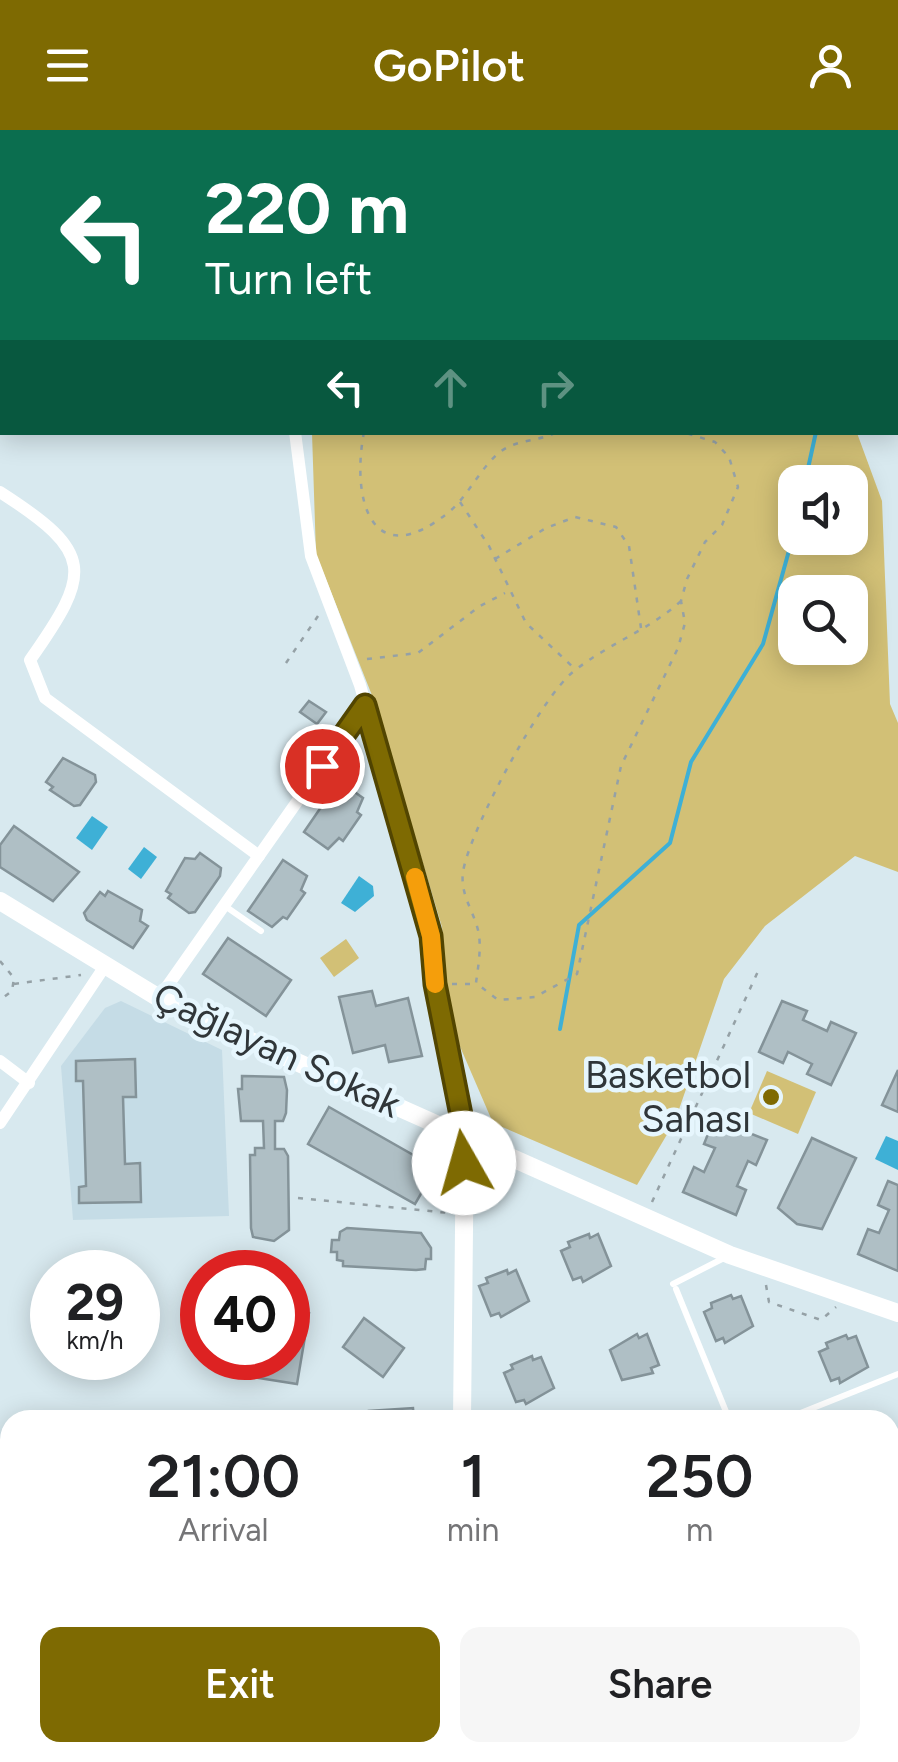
<!DOCTYPE html>
<meta charset="utf-8">
<style>
:root{--surface:#fff;--page:#f6f6f6;--text:#202124;--muted:#757577;--accent:#7e6a02}
body{margin:0;font-family:Figtree,sans-serif;background:var(--page);color:var(--text);height:100vh;display:flex;flex-direction:column;font-size:38px;white-space:nowrap}
*{box-sizing:border-box;margin:0}
p{font-size:32px;color:var(--muted)}
.icon{flex:none;width:55px;height:55px;fill:none;stroke:currentColor;stroke-width:2;stroke-linecap:round;stroke-linejoin:round}
.map{position:relative;flex:1;overflow:hidden}
.sheet{position:absolute;left:0px;top:1280px;width:900px;height:352px;display:flex;flex-direction:column;background:var(--surface);border-radius:30px 30px 0 0;box-shadow:0 5px 25px #0003}
.sheet>*{flex:none}
.top-card{position:absolute;left:0px;top:0px;width:900px;height:305px;box-shadow:0 5px 25px #0003;background:#0b6e4f;color:#fff;overflow:hidden}
.controls{position:absolute;left:778px;top:335px;display:grid;gap:20px}
.controls a{display:grid;place-items:center;width:90px;height:90px;border-radius:20px;background:var(--surface);box-shadow:0 5px 25px #0003;font-size:50px}
.speed{position:absolute;left:30px;top:1120px;display:flex;gap:20px;font-size:50px;font-weight:700;text-align:center}
.speed>*{display:grid;place-content:center;width:130px;height:130px;border-radius:50%;background:var(--surface);box-shadow:0 5px 25px #0003;line-height:1}
.speed small{font-size:25px;font-weight:400}
.speed .limit{border:15px solid #d22;background:#fff;color:#111}
.pin{position:absolute;display:grid;place-items:center;width:85px;height:85px;color:#fff;margin:-42px;border:5px solid #fff;border-radius:50%;box-shadow:0 2px 10px #0007}
.me{position:absolute;width:110px;margin:-55px;rotate:353deg;stroke-linejoin:round;filter:drop-shadow(0 0 8px #0008)}
.turn{display:flex;align-items:center;gap:35px;height:210px;padding:0 40px;font-size:45px}
.turn .icon{width:130px;height:130px;stroke-width:2.5}
.turn b{display:block;font-size:70px;line-height:85px}
.lanes{display:flex;align-items:center;height:95px;padding:0 40px;background:#0003;justify-content:center;gap:50px;direction:ltr}
.lanes .off{opacity:.35}
.eta{display:flex;justify-content:space-evenly;align-items:center;height:170px;text-align:center}
.eta b{font-size:60px;font-weight:600;line-height:70px}
.action{display:flex;gap:20px;margin-top:auto;padding:20px 40px}
.action a{flex:1;height:115px;border-radius:20px;background:var(--accent);color:#fff;font-size:40px;font-weight:600;line-height:115px;text-align:center}
.action a+a{background:var(--page);color:var(--text)}
header{display:flex;justify-content:space-between;align-items:center;height:130px;padding:0 40px;background:var(--accent);color:#fff;font-size:45px;font-weight:600}
.map>svg:first-child{display:block}
</style>
<header><svg class="icon" aria-label="menu" viewBox="0 0 24 24"><path d="M4 6h16M4 12h16M4 18h16"/></svg>GoPilot<svg class="icon" aria-label="person" viewBox="0 0 24 24"><circle cx="12" cy="8" r="4"/><path d="M4 21q1-7 8-7t8 7"/></svg></header>
<div class="map">
<svg width="898" height="1632" viewBox="0 0 898 1632">
<rect width="100%" height="100%" fill="#d8e9ef"/>
<!-- built -->
<g fill="#c5dce6">
<polygon points="121,871 222,920 229,1086 73,1090 61,936 105,878"/>
<polygon points="288,1623 288,1632 84,1632 73,1623"/>
</g>
<!-- green -->
<g fill="#d2c076" fill-rule="evenodd">
<polygon points="398,0 590,0 594,2 395,2"/>
<polygon points="766,0 898,0 898,147 898,2"/>
<path d="M312,303h545l25,68 8,203 8,19v149l-43,-16 -90,70 -41,53 -49,142 -38,64 -144,-62 -44,-102 -7,-94 -67,-224 -59,-149zM795,352h55v56h-55zM795,462h55v56h-55z"/>
<polygon points="346,809 359,828 334,847 320,828"/>
<polygon points="767,941 816,962 798,1004 749,983"/>
</g>
<!-- water -->
<g fill="#3eb0d6">
<polygon points="92,686 108,697 92,720 76,708"/>
<polygon points="144,717 157,727 141,749 128,739"/>
<polygon points="359,746 373,756 374,766 355,782 341,773"/>
<polygon points="886,1006 898,1011 898,1040 875,1029"/>
</g>
<g fill="none" stroke-linecap="round" stroke-linejoin="round">
<!-- stream -->
<g stroke="#3eb0d6" stroke-width="4">
<polyline points="897,2 897,0"/>
<polyline points="805,352 816,302"/>
<polyline points="560,899 579,795 670,713 691,632 763,514 795,399"/>
</g>
</g>
<!-- building -->
<g fill="#afbfc5" stroke="#849399" stroke-width="2.5">
<polygon points="309,571 326,582 317,594 300,582"/>
<polygon points="63,628 95,645 96,652 80,675 74,676 50,660 53,657 46,652"/>
<polygon points="339,651 363,668 357,682 361,685 343,711 339,708 328,719 304,702"/>
<polygon points="14,696 79,742 53,771 0,737 0,715"/>
<polygon points="200,723 221,738 220,746 195,782 189,783 168,768 171,764 166,761 185,728 195,729"/>
<polygon points="283,730 307,746 301,760 305,763 287,789 283,787 272,797 248,781"/>
<polygon points="108,761 142,780 140,791 148,796 133,818 87,790 84,783 100,762 105,766"/>
<polygon points="228,808 291,850 266,886 203,844"/>
<polygon points="372,861 376,876 408,868 422,926 389,932 385,915 353,923 339,867"/>
<polygon points="782,871 807,881 803,890 827,901 831,892 856,903 831,955 807,944 812,934 788,922 783,933 759,922"/>
<polygon points="135,929 136,967 123,967 125,1034 140,1033 141,1072 79,1073 79,1057 86,1056 83,951 76,951 76,931"/>
<polygon points="898,940 898,982 882,975"/>
<polygon points="242,946 284,947 287,960 286,983 283,991 275,991 275,1019 284,1019 288,1026 289,1100 274,1111 253,1107 251,1098 250,1025 255,1025 255,1018 264,1018 263,991 241,991 238,959 242,959"/>
<polygon points="329,977 436,1038 415,1074 308,1014"/>
<polygon points="714,989 767,1010 756,1035 748,1031 737,1056 746,1060 736,1085 683,1062 694,1037 704,1042 715,1018 704,1014"/>
<polygon points="812,1008 856,1028 822,1099 797,1094 778,1078"/>
<polygon points="488,1044 505,1051 498,1068 481,1061"/>
<polygon points="888,1051 898,1055 898,1141 858,1124 868,1099 879,1103 889,1080 878,1075"/>
<polygon points="347,1098 421,1103 431,1118 431,1129 426,1129 425,1139 416,1140 343,1136 343,1131 337,1130 337,1122 331,1122 332,1110 339,1110 340,1102"/>
<polygon points="589,1104 590,1108 598,1104 611,1136 583,1152 581,1147 573,1150 561,1121 570,1117 568,1112"/>
<polygon points="507,1140 508,1144 516,1140 529,1171 501,1187 499,1183 491,1186 479,1156 488,1153 486,1148"/>
<polygon points="731,1165 733,1169 741,1166 753,1196 725,1213 723,1208 716,1211 704,1182 712,1178 711,1173"/>
<polygon points="288,1179 309,1183 297,1254 246,1246 249,1228 288,1228"/>
<polygon points="364,1188 404,1218 383,1247 343,1217"/>
<polygon points="637,1204 639,1208 647,1204 659,1235 651,1238 653,1243 622,1250 610,1220"/>
<polygon points="846,1205 848,1209 856,1206 868,1237 840,1253 839,1248 831,1251 819,1222 828,1218 826,1213"/>
<polygon points="532,1226 533,1230 541,1227 554,1258 526,1274 524,1270 516,1272 504,1243 513,1239 511,1235"/>
<polygon points="413,1278 414,1290 370,1290 369,1281"/>
</g>
<g fill="none" stroke-linecap="round" stroke-linejoin="round">
<!-- path -->
<g stroke="#95a1a6" stroke-width="2.5" stroke-dasharray="5 8" stroke-linecap="butt">
<polyline points="334,0 334,2"/>
<path d="M364,302c-13,67 7,143 85,80 20,-17 31,-44 51,-60 17,-13 38,-10 57,-20"/>
<polyline points="460,372 489,416 526,493 575,539"/>
<polyline points="495,429 546,398 575,387 616,397 629,416 641,498"/>
<path d="M681,471c-33,30 -74,43 -108,71 -31,24 -104,159 -110,200 -3,22 10,38 15,58 4,17 0,37 -2,53l22,17 37,-3 42,-23 44,-208 57,-118 7,-25 -4,-22 6,-22 18,-37 17,-17 16,-38 -9,-30 -14,-15 -32,-10"/>
<polyline points="367,529 418,523 480,476 505,463"/>
<polyline points="286,533 318,486"/>
<polyline points="0,831 14,848 12,861 0,870"/>
<polyline points="14,854 81,845"/>
<polyline points="452,854 474,854"/>
<polyline points="298,1068 449,1083"/>
<polyline points="652,1072 760,837"/>
<polyline points="766,1155 769,1172 821,1190 836,1177"/>
<polyline points="890,1386 898,1382"/>
</g>
<!-- lane -->
<g stroke="#fff" stroke-width="6">
<polyline points="74,2 75,0"/>
<polyline points="0,116 2,112"/>
<polyline points="225,776 261,801"/>
<polyline points="673,1154 724,1128"/>
<polyline points="676,1159 729,1289"/>
<polyline points="729,1290 746,1290"/>
<polyline points="783,1290 898,1244"/>
<polyline points="890,1359 897,1356"/>
<polyline points="890,1440 898,1455"/>
</g>
<!-- street -->
<g stroke="#fff" stroke-width="12">
<polyline points="221,0 222,2"/>
<polyline points="95,2 97,0"/>
<polyline points="0,149 2,146"/>
<polyline points="295,302 311,426 360,555 431,806 435,854 465,1005"/>
<path d="M0,362c95,61 92,80 30,168l15,38 214,158"/>
<polyline points="159,868 365,575"/>
<polyline points="0,931 29,953"/>
<polyline points="0,993 105,836"/>
<polyline points="61,1622 65,1632"/>
<polyline points="301,1622 301,1632"/>
<polyline points="776,1622 776,1632"/>
</g>
<!-- secondary -->
<g stroke="#fff" stroke-width="18">
<polyline points="0,771 159,868 272,921 730,1125 898,1183"/>
<polyline points="462,1290 465,1005"/>
</g>
<!-- primary -->
<g stroke="#fff" stroke-width="20">
<polyline points="890,1497 898,1496"/>
<polyline points="890,1532 898,1532"/>
<polyline points="0,1558 10,1558"/>
<polyline points="0,1580 10,1579"/>
</g>
</g>
<g fill="none" stroke-linecap="round" stroke-linejoin="round">
<!-- route casing -->
<g stroke="#524501" stroke-width="25">
<polyline id="route" points="322,636 365,575 431,806 435,854 465,1005 464,1033"/>
</g>
<!-- route -->
<use href="#route" stroke="#7e6a02" stroke-width="18"/>
<!-- slow -->
<polyline stroke="#f59e0b" stroke-width="18" points="415,747 431,806 435,854"/>
</g>
<!-- markers -->
<circle fill="#7e6a02" stroke="#e6f6fd" stroke-width="4" cx="771" cy="967" r="10"/>
<g text-anchor="middle" dominant-baseline="central" stroke-width="9" stroke-linejoin="round" paint-order="stroke">
<!-- street labels -->
<g font-size="38" fill="#303639" stroke="#e6f6fd">
<text transform="translate(277 920) rotate(25)">Çağlayan Sokak</text>
</g>
<!-- poi labels -->
<g font-size="38" fill="#303639" stroke="#e6f6fd" text-anchor="end">
<text x="751" y="945">Basketbol<tspan x="751" dy="44">Sahası</tspan></text>
</g>
</g>
</svg>
<div class="controls">
<a><svg class="icon" aria-label="sound" viewBox="0 0 24 24"><path d="M4 9h4l5-4v14l-5-4H4zM17 9q2 3 0 6"/></svg></a>
<a><svg class="icon" aria-label="search" viewBox="0 0 24 24"><circle cx="10" cy="10" r="6"/><path d="M15 15l6 6"/></svg></a>
</div>
<div class="speed"><div>29<small>km/h</small></div><div class="limit">40</div></div>
<div class="pin" style="left:322px;top:636px;background:#d93025"><svg class="icon" aria-label="arrive" viewBox="0 0 24 24"><path d="M6 21V4h12l-3 4 3 4H6"/></svg></div>
<svg class="me" style="left:464px;top:1033px" viewBox="-20 -20 40 40"><circle r="19" fill="#fff"/><path d="M0-13L10 11 0 6-10 11z" fill="#7e6a02"/></svg>
<div class="top-card">
<div class="turn"><svg class="icon" aria-label="left" viewBox="0 0 24 24"><path d="M17 20v-9H6M10 6l-5 5 5 5"/></svg><div><b>220 m</b>Turn left</div></div>
<div class="lanes"><svg class="icon" aria-label="left" viewBox="0 0 24 24"><path d="M17 20v-9H6M10 6l-5 5 5 5"/></svg><svg class="icon off" aria-label="ahead" viewBox="0 0 24 24"><path d="M12 20V5M6 11l6-6 6 6"/></svg><svg class="icon off" aria-label="right" viewBox="0 0 24 24"><path d="M7 20v-9h11M14 6l5 5-5 5"/></svg></div>
</div>
<section class="sheet">
<div class="eta">
<div><b>21:00</b><p>Arrival</p></div>
<div><b>1</b><p>min</p></div>
<div><b>250</b><p>m</p></div>
</div>
<div class="action"><a>Exit</a><a>Share</a></div>
</section>
</div>
